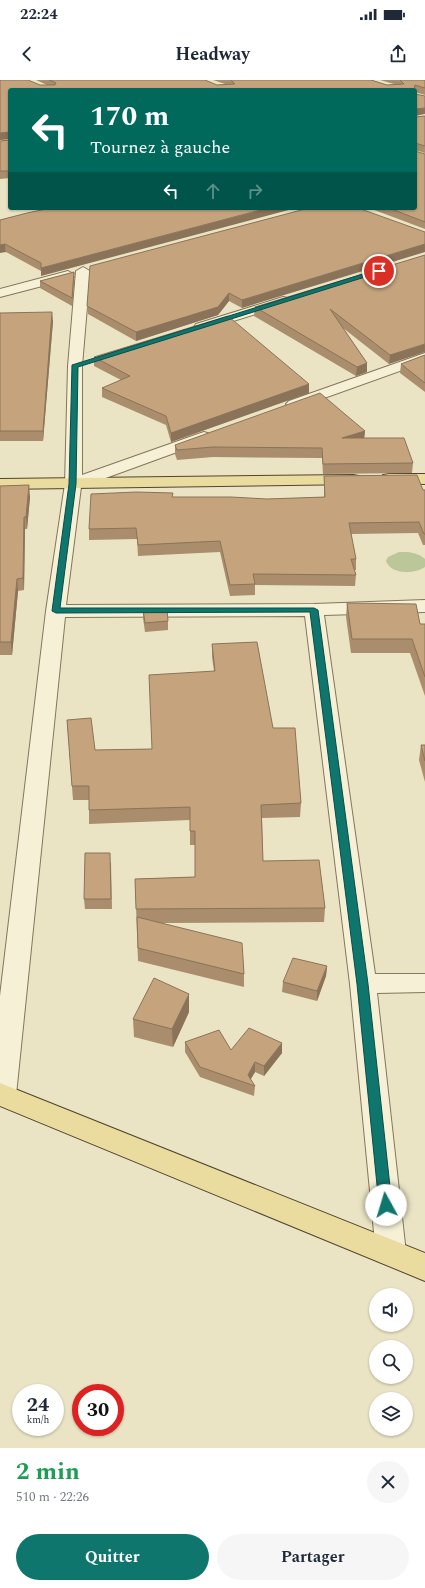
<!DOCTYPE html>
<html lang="fr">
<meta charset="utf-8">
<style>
:root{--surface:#fff;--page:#f6f6f7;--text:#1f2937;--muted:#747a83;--accent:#0f766e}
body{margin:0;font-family:Spectral,serif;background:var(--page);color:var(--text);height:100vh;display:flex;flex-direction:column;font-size:15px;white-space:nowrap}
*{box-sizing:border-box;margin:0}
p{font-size:13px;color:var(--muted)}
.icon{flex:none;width:22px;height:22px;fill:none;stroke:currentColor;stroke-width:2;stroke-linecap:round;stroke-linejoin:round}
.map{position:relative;height:1368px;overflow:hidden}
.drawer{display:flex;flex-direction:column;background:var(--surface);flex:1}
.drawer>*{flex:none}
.top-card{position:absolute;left:8px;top:8px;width:409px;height:122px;border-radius:4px;box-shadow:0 1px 3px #0004;background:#00695c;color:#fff;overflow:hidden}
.controls{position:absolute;left:369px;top:1208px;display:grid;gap:8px}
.controls a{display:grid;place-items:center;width:44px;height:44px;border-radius:50%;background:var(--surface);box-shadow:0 1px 3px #0004;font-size:20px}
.speed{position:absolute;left:12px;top:1304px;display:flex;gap:8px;font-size:20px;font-weight:700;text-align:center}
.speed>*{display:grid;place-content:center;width:52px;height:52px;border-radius:50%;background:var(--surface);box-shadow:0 1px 3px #0004;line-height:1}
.speed small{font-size:10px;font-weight:400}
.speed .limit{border:6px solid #d22;background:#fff;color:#111}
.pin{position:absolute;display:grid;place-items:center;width:34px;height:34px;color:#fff;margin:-17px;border:2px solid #fff;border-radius:50%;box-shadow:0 1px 4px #0007}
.me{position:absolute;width:44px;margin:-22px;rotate:354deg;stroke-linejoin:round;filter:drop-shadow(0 0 3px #0008)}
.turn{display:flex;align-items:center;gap:14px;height:84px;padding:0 16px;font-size:18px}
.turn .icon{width:52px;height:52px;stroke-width:2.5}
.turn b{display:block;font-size:28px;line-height:34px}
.lanes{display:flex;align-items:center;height:38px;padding:0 16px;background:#0003;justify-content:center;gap:20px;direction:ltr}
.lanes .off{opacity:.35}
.round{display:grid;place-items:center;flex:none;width:42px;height:42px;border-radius:21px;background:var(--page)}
.head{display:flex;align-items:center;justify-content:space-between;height:68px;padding:0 16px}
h1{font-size:24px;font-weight:700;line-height:30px;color:#1e9e55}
.cta{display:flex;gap:8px;margin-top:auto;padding:8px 16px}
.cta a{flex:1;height:46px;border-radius:24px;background:var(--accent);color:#fff;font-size:16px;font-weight:700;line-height:46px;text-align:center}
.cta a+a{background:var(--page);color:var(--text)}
.status{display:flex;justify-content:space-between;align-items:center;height:28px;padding:0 20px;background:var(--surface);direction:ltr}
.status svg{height:11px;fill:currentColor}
header{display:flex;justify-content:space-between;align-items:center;height:52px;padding:0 16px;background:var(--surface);font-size:18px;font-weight:700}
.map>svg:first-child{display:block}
</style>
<div class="status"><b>22:24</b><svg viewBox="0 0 49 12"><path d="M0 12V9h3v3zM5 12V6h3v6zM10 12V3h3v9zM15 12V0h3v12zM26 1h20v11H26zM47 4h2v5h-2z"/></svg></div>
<header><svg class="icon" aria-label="back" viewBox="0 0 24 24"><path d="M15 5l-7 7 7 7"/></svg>Headway<svg class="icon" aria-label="share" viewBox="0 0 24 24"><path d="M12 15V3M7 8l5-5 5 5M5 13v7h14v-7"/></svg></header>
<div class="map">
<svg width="425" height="1368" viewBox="0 0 425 1368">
<rect width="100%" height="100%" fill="#eae4c4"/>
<!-- green -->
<path fill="#bbc799" d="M399,472c10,0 18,0 26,7v8c-10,7 -34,8 -39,-6l2,-4z"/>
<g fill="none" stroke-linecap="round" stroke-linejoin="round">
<!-- minor casing -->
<g stroke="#83765c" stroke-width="2">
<g id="minor">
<polygon points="83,187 90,191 82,286 82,395 198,354 204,352 210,354 212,357 210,360 81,407 66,525 314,524 425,520 425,532 324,535 375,894 425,894 425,912 377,913 406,1173 402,1182 391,1186 380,1182 376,1173 350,904 305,536 65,537 16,1015 12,1023 0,1025 0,916 46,531 65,404 68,286 76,191"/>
<polygon points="68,191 75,195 73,198 0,217 0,209"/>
<polygon points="283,217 288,218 290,221 288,224 201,251 196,250 194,247 196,244"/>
<polygon points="425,273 425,282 299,327 289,327 286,324 289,321"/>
</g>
</g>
<!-- major casing -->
<g stroke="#514430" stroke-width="2">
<g id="major">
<polygon points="389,394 425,394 425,404 383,403 381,399 383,395"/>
<polygon points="353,395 359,396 361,400 359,404 0,409 0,399"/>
<polygon points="0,1003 425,1173 425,1201 0,1026"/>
</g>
</g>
<!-- minor -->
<use href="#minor" fill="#f5f0d6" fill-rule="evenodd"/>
<!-- major -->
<use href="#major" fill="#eadc9f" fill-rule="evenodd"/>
</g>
<!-- wall -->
<g fill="#a98d6c">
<polygon points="0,0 40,5 47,5 36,0 205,0 217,5 225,4 213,0 371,0 387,5 394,4 380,0 425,0 425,15 415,12 415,10 10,10 10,59 0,60"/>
<polygon points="425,36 425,73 415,70 415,37"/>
<polygon points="10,60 10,98 0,99 0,61"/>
<polygon points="425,74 425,149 369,128 415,128"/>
<polygon points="51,128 41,196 41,191 6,172 0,140"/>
<polygon points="309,128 242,228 229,221 218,235 136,261 88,234 87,226"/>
<polygon points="425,175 389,284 343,248 367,283 367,292 356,296 254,236 255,227"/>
<polygon points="74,192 74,199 72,226 40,208 40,201"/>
<polygon points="0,233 53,241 43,361 0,361"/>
<polygon points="425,275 425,312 400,293 401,284"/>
<polygon points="94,277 309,313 171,362 166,345 102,317 102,308 121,300 94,286"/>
<polygon points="365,351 364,358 413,383 412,393 323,394 322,378 213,377 177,380 175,374 175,365"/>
<polygon points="324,396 425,410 425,465 423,465 418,453 351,454 356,479 356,490 354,490 356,495 355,506 255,505 255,515 230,516 220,472 138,476 137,459 89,460 89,449 173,417 267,419 324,417"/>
<polygon points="0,406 30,417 27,449 25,449 24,510 18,511 12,575 0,575"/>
<polygon points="347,523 420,544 425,544 425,616 410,573 351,573 346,537"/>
<polygon points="143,529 168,541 168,550 145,552 143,538"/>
<polygon points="212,564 273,648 301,723 300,737 262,738 263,781 325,828 324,842 162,843 244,894 244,907 138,881 135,799 195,797 195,765 190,765 190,740 89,744 89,720 73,720 67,640 95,670 152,669 214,591 212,577"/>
<polygon points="421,665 425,665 425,702 419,680"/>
<polygon points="111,782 112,829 85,829 84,819"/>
<polygon points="327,886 326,896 317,921 282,912 283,902"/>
<polygon points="189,932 173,967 134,957 133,939"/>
<polygon points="185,962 231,970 282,963 282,973 264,996 255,992 250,1000 255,1006 254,1016 200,997 185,972"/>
</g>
<!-- shaded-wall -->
<g fill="#8a7358">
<polygon points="425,28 425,34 415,36 415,29"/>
<polygon points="10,52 10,59 0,60 0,53"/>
<polygon points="268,128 296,128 41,196 41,188"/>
<polygon points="5,164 6,172 0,173 0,165"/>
<polygon points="425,164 425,172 242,228 242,220"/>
<polygon points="74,192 74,199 72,226 72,218"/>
<polygon points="229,213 229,221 218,235 136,261 136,252"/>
<polygon points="52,232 53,241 43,361 43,351"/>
<polygon points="425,264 425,272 389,284 390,275"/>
<polygon points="367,283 367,292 356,296 357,287"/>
<polygon points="309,304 309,313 171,362 171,353"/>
<polygon points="365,351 364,360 342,358"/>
<polygon points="29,405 30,417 27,449 26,437"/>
<polygon points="24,437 25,449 24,510 23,498"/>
<polygon points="17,499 18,511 12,575 11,562"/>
<polygon points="327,886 326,896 317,921 317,911"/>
<polygon points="189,914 189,932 173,967 172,949"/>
<polygon points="282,963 282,973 264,996 264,986"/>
<polygon points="255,982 255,992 248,1004 248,995"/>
</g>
<!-- building -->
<g fill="#c5a47d" stroke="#8a7358">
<polygon points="0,0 28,0 40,5 55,5 56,3 49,0 205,0 217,5 235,4 231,0 371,0 387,5 404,4 400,0 425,0 425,8 415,5 414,10 10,10 10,52 0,53"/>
<polygon points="415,14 425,16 425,28 415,29"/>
<polygon points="425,36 425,66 415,63 415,37"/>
<polygon points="10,60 10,91 0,91 0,61"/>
<polygon points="415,71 425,74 425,142 389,128 415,128"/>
<polygon points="51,128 268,128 41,188 41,183 5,164 0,165 0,140 27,133"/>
<polygon points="309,128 358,128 425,152 425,164 242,220 229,213 218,227 136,252 87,226 90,186"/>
<polygon points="425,175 425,264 390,275 330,229 367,283 357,287 255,227"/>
<polygon points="74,192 72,218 40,201"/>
<polygon points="52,232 43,351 0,351 0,233"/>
<polygon points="228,236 309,304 171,353 166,336 102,308 130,296 94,277"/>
<polygon points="425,275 425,303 401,284"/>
<polygon points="320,313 365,351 342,358 404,358 413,383 323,384 322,368 213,367 177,370 175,365"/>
<polygon points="417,395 423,410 425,410 425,454 424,454 419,442 349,443 356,479 351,479 356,495 253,494 255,504 230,505 220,461 138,465 136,448 89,449 91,414 136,412 173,413 172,417 231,417 267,419 325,417 324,396"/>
<polygon points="29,405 26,437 24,437 23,498 17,499 11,562 0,562 0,406"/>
<polygon points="347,523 416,524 420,544 425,544 425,597 412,559 352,559"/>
<polygon points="143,529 167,529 168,541 145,543"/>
<polygon points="257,562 273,648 295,648 301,723 261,725 263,781 319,780 325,828 136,829 135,799 195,797 195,751 190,751 190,727 89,730 89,706 72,706 67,640 91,638 95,670 152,669 149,595 215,591 212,564"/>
<polygon points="421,665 425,665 425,681"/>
<polygon points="85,773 110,773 111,819 84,819"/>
<polygon points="137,837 242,863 244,894 138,868"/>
<polygon points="293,878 327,886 317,911 283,902"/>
<polygon points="154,898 189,914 172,949 133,939"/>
<polygon points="249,948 282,963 264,986 255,982 248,995 255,1006 200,987 185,962 219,950 231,970"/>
</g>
<!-- route -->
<polygon fill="#0f766e" stroke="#0a4d48" points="379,189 381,192 78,287 76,404 60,528 314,528 318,530 368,904 392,1125 390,1129 386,1131 381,1129 379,1125 357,904 310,532 56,533 52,531 69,404 72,285"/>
</svg>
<div class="controls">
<a><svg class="icon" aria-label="sound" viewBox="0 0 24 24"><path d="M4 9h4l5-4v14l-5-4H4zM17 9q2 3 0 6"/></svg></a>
<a><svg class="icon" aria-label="search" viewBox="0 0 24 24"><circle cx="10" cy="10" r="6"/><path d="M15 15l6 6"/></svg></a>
<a><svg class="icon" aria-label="layers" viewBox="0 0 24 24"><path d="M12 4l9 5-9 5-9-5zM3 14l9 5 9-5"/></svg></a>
</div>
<div class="speed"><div>24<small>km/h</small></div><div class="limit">30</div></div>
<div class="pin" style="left:379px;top:191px;background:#d93025"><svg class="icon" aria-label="arrive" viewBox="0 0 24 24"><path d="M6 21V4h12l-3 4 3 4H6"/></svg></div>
<svg class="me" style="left:386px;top:1125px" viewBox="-20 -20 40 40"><circle r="19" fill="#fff"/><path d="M0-13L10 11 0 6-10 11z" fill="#0f766e"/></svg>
<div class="top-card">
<div class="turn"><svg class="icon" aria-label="left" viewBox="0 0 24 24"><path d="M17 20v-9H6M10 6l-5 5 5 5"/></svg><div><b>170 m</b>Tournez à gauche</div></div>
<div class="lanes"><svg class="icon" aria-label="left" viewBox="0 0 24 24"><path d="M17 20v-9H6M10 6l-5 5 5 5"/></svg><svg class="icon off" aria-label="ahead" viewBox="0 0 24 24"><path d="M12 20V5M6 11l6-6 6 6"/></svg><svg class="icon off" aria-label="right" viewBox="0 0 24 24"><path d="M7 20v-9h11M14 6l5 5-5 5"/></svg></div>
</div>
</div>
<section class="drawer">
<div class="head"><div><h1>2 min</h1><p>510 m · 22:26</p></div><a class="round"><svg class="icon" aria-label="close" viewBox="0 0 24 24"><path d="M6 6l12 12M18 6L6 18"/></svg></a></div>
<div class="cta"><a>Quitter</a><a>Partager</a></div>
</section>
